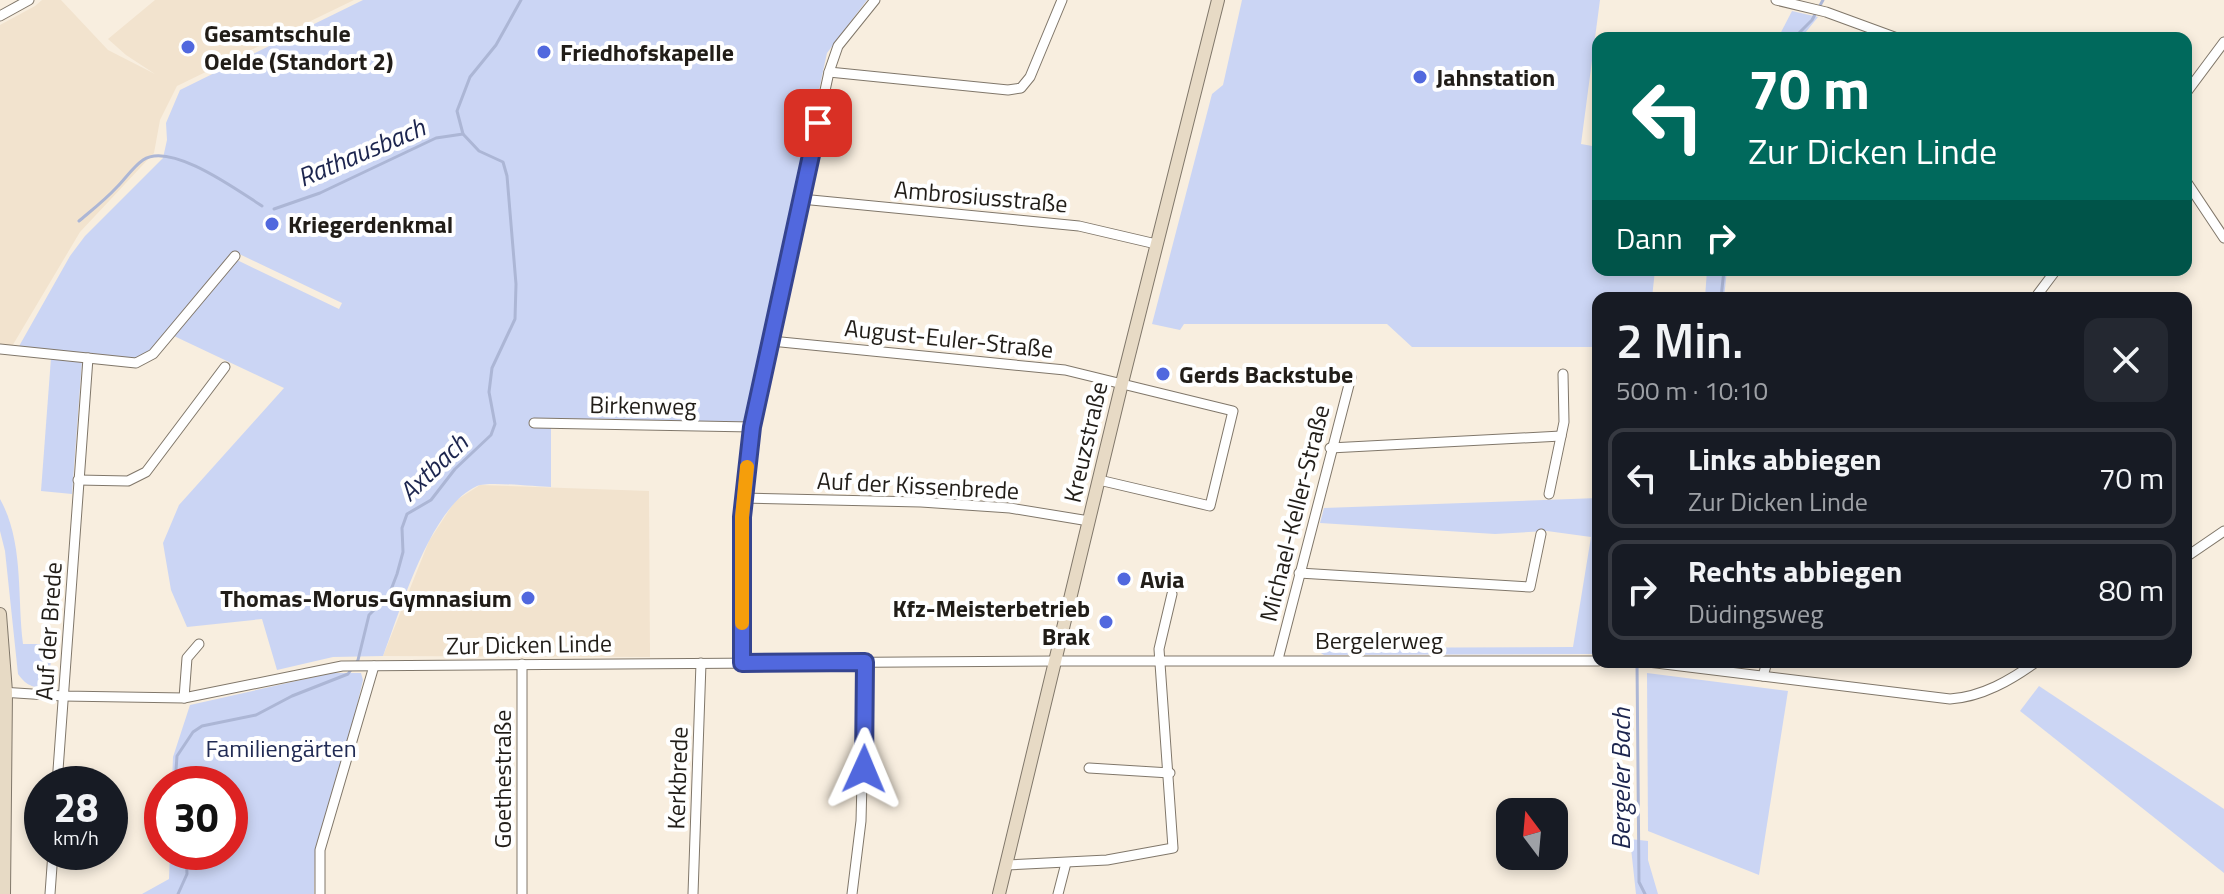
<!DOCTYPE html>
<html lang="de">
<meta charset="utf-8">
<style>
:root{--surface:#171b24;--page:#242831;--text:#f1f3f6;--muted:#9ea1a6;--line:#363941}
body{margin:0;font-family:"Titillium Web",sans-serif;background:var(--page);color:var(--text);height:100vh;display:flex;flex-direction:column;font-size:30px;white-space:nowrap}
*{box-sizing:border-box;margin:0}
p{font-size:26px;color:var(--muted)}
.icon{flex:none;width:44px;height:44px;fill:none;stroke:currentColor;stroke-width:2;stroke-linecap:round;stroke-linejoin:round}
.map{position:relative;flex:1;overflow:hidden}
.panel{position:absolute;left:1592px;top:292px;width:600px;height:376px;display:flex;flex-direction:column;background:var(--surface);border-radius:16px;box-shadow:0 4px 12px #0003}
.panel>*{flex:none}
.hud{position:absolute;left:1592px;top:32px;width:600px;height:244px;border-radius:16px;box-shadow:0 4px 12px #0003;background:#00695c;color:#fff;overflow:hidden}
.needle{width:52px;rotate:344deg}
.controls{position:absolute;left:1496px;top:798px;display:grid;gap:16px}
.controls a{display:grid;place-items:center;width:72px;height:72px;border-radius:16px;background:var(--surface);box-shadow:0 4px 12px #0003;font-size:40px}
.speed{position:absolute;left:24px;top:766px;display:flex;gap:16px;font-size:40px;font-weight:700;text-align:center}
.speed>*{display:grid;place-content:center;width:104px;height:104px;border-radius:50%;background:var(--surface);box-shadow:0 4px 12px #0003;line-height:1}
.speed small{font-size:20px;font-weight:400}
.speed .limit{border:12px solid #d22;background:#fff;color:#111}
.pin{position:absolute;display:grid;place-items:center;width:68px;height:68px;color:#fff;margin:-34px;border-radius:16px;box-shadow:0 4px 12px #0006}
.me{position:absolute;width:88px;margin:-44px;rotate:1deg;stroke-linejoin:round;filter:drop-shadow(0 0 6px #0008)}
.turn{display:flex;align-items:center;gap:28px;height:168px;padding:0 24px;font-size:36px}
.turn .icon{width:104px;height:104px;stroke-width:2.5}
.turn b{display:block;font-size:56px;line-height:68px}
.then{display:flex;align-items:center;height:76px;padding:0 24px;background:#0003;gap:16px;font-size:30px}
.round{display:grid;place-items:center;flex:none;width:84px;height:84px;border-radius:16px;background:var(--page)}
.headline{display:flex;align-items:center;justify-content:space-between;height:136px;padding:0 24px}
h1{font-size:48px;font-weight:600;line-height:60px}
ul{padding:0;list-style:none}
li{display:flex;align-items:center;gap:24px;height:100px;margin:0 16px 12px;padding:0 8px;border:4px solid var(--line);border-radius:16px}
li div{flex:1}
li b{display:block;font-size:30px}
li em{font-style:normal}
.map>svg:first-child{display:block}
</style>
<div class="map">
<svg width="2224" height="894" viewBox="0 0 2224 894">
<rect width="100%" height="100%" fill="#f8eedf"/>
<!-- built -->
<g fill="#f2e3ce">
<polygon points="42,0 61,0 108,50 155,74 126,55 108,39 155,0 354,0 177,86 160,120 154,153 80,232 11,348 0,346 0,25 35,6"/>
<polygon points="480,485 649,491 650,657 383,656 429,541 455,501"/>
</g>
<!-- green -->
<g fill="#cbd5f4">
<path d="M363,0h504l-40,53 -80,370 -206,-5 10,10v59c-15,0 -62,-6 -74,-1 -47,21 -76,123 -94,170l-50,1 -56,13 -15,-51 -75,8 -16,-37 -8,-47 16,-38 105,-117 -110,-52 63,-76 102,49 3,-6 -109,-52 -83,100 -15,8 -117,-11 52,-92 15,-20 78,-78 4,-18 -1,-17 14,-33z"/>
<polygon points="1242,0 1600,0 1581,144 1598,147 1598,270 1655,270 1652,298 1598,298 1598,347 1412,347 1387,324 1184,324 1180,330 1152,324 1212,94 1223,85"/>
<polygon points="1792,11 1818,17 1801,38 1778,38"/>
<polygon points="1707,270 1727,270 1724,298 1705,298"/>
<polygon points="51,358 82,361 72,494 41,491"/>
<polygon points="1598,498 1598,654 1324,655 1313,648 1573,647 1591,537 1547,531 1495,534 1320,523 1324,508"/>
<path d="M0,499c24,43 17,97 23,145h28l-1,44c-15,0 -23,-1 -32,-14l-13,-123 -5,-20z"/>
<polygon points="332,673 361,673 363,680 348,744 315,849 314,894 142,894 169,879 170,852 230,852 230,784 172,784 173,757 190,705"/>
<polygon points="1647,673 1788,691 1759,875 1648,831"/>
<polygon points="2039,686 2224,809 2224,873 2020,711"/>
<polygon points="1630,839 1648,841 1648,860 1658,894 1636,894"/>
</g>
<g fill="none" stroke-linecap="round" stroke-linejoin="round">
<!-- stream -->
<g stroke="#acb6d5" stroke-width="3">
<polyline points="1794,38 1812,20 1823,0"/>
<polyline points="274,209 320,193 436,138 463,134"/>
<path d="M79,221c13,-11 26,-21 38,-34 8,-8 16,-20 26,-27 27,-19 94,30 119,46"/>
<polyline points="1721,298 1724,270"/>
<polyline points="1637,662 1639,882 1645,894"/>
<polyline points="175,784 177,756 193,732 202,726 256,715 292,696 348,674 358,660 369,615 389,595 397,574 403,552 402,528 407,514 431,500 455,469 491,435 495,424 489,392 492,368 515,319 516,284 507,176 503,162 479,151 463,134 457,111 470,77 496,45 521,0"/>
<polyline points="178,894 187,874 186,852"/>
</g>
<!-- street casing -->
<g stroke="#80776a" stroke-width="11">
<g id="street">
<polyline points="1776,0 1826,12 1897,38"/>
<polyline points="0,16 29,0"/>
<polyline points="829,72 1008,90 1021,88 1030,77 1062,0"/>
<polyline points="2186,93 2224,42"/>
<polyline points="2186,181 2224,238"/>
<polyline points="801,199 1079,226 1156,244"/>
<polyline points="2035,298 2056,270"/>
<polyline points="771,341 1065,370 1233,411 1210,506 1099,480"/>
<polyline points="0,349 136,363 153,354 235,256"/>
<polyline points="534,423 752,427"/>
<polyline points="1330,448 1561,436"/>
<polyline points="78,480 128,481 146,472 225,367"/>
<polyline points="1549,494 1564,422 1563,374"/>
<polyline points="743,498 921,502 1010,508 1089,521"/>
<polyline points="2186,557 2224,531"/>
<polyline points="1299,573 1530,587 1541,534"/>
<polyline points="1278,659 1351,377"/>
<path d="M1648,662l302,37c32,-2 61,-19 86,-37"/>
<polyline points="742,663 742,517 752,427 829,72 838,46 875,0"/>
<polyline points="522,664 522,894"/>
<polyline points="1763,676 1767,662"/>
<polyline points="1,692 63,696 184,698 342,666 1056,661 1598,661"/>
<polyline points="184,698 187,658 199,644"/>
<polyline points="1089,768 1170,773"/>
<polyline points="57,784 88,358"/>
<polyline points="1006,865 1107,860 1173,848 1159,649 1172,594"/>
<polyline points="50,894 53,852"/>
<polyline points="320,894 320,850 374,666"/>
<polyline points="693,894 701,663"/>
<polyline points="852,894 861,821 865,662"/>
<polyline points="1058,894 1066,863"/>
</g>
</g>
<!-- secondary casing -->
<g stroke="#80776a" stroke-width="14">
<g id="secondary">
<polyline points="0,614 6,692 4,894"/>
<polyline points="999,894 1122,383 1218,0"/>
</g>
</g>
<!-- street -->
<use href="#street" stroke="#fff" stroke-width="9"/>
<!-- secondary -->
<use href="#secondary" stroke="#e7dac5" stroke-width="12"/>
</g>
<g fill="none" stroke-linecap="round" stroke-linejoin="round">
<!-- route casing -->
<g stroke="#354490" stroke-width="20">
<polyline id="route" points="818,123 752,427 742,517 742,663 865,662 864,769"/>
</g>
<!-- route -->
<use href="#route" stroke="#5168de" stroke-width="14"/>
<!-- slow -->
<polyline stroke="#f59e0b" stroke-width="14" points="742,623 742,517 747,467"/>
</g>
<!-- markers -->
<g fill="#5168de" stroke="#fff" stroke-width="3">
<circle cx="188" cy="47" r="8"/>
<circle cx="544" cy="52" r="8"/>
<circle cx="1420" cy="77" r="8"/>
<circle cx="272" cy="224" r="8"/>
<circle cx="1163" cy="374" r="8"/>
<circle cx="1124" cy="579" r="8"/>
<circle cx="528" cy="598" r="8"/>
<circle cx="1106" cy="622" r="8"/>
</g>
<g text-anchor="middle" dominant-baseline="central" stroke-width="8" stroke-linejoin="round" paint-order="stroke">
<!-- poi labels -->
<g font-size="24" font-weight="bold" fill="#211d18" stroke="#fff" text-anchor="start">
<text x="204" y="33">Gesamtschule<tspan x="204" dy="28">Oelde (Standort 2)</tspan></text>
<text x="560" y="52">Friedhofskapelle</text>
<text x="1436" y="77">Jahnstation</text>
<text x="288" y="224">Kriegerdenkmal</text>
<text x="1179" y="374">Gerds Backstube</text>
<text x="1140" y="579">Avia</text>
<text x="512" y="598" text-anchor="end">Thomas-Morus-Gymnasium</text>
<text x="1090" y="608" text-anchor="end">Kfz-Meisterbetrieb<tspan x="1090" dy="28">Brak</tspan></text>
</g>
<!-- street labels -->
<g font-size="24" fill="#211d18" stroke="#fff">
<text transform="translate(981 196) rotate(5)">Ambrosiusstraße</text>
<text transform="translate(949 338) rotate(6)">August-Euler-Straße</text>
<text transform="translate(643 405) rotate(1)">Birkenweg</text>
<text transform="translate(1085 442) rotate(-77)">Kreuzstraße</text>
<text transform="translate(918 485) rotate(3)">Auf der Kissenbrede</text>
<text transform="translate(1294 513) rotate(-76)">Michael-Keller-Straße</text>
<text transform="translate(48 631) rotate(-86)">Auf der Brede</text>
<text x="1379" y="640">Bergelerweg</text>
<text transform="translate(529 644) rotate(-1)">Zur Dicken Linde</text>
<text transform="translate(677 778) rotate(-88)">Kerkbrede</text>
<text transform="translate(502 779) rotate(-90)">Goethestraße</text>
</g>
<!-- park labels -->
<g font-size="24" fill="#212b54" stroke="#fff">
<text x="281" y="748">Familiengärten</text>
</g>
<!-- water labels -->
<g font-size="26" font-style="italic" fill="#1c254e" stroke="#fff">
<text transform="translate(361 152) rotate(-23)">Rathausbach</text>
<text transform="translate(433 467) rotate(-44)">Axtbach</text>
<text transform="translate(1620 779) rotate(-90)">Bergeler Bach</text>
</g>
</g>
</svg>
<div class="controls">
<a><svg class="needle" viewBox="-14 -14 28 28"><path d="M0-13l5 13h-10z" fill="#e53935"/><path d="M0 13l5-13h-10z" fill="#9ea1a6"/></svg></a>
</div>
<div class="speed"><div>28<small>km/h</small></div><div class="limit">30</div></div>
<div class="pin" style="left:818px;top:123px;background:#d93025"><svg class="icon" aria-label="arrive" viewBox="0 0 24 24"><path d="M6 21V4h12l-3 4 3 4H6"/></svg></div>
<svg class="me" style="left:864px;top:769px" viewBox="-20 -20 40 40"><path d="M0-17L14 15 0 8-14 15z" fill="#5168de" stroke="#fff" stroke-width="4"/></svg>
<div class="hud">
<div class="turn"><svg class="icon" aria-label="left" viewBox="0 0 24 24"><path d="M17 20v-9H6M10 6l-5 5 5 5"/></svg><div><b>70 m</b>Zur Dicken Linde</div></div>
<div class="then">Dann<svg class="icon" aria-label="right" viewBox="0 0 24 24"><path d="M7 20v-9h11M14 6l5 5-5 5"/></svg></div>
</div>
<section class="panel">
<div class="headline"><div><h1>2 Min.</h1><p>500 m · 10:10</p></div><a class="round"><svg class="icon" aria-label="close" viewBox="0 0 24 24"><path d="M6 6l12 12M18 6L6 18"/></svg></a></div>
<ul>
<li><svg class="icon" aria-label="left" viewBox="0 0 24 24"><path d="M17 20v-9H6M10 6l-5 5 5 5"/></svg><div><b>Links abbiegen</b><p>Zur Dicken Linde</p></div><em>70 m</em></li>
<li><svg class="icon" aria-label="right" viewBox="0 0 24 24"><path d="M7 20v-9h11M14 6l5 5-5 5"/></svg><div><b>Rechts abbiegen</b><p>Düdingsweg</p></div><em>80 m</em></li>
</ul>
</section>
</div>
